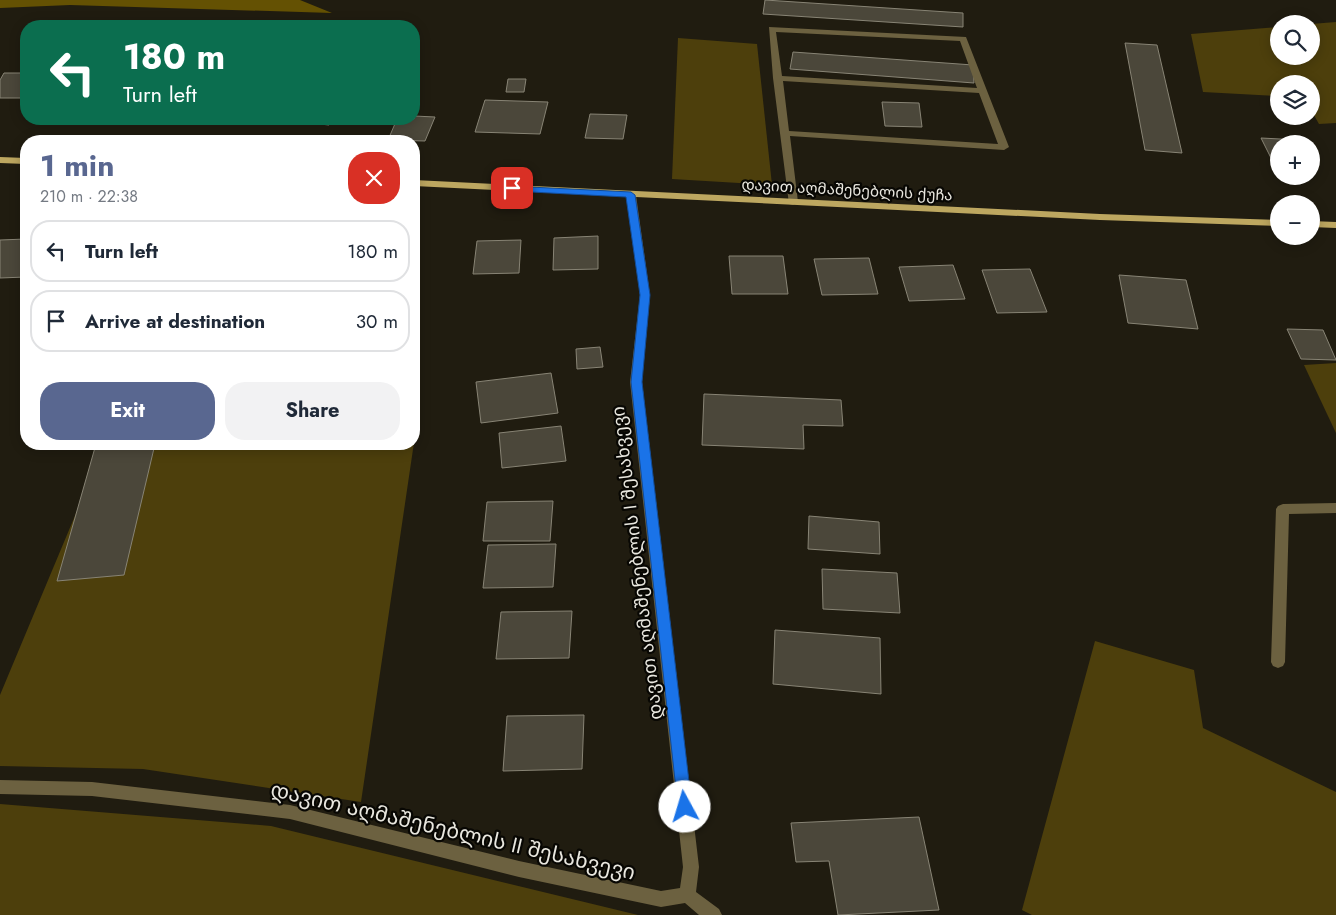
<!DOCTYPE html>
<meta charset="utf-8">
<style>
:root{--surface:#fff;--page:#f2f2f3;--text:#1f2937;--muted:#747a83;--line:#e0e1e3;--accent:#596790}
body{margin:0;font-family:Jost,"Noto Sans Georgian",sans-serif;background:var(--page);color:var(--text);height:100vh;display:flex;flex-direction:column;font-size:19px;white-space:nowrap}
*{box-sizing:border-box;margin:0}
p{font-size:16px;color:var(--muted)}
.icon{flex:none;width:28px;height:28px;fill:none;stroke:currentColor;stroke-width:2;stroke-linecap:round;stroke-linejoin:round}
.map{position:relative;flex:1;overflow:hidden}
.sheet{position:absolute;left:20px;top:135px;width:400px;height:315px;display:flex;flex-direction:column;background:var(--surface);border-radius:20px;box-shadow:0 2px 12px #0003}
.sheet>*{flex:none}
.guide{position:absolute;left:20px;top:20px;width:400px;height:105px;border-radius:20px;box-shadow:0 2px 12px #0003;background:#0b6e4f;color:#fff;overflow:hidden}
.fabs{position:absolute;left:1270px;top:15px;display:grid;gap:10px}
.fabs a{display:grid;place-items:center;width:50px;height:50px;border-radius:50%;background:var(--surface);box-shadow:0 2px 12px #0003;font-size:25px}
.pin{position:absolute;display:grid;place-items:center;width:42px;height:42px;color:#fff;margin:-21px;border-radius:10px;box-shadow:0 2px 8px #0006}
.me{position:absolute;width:55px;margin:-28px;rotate:354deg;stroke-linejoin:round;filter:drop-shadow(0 0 4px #0008)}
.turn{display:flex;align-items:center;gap:18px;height:105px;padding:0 20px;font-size:22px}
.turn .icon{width:65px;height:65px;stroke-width:2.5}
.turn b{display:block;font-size:35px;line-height:42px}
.round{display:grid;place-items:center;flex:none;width:52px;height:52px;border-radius:20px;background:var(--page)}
.head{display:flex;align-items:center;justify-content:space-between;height:85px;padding:0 20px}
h1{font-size:30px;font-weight:700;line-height:38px;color:var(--accent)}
.button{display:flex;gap:10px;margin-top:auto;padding:10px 20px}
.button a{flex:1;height:58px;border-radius:20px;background:var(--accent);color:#fff;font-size:20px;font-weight:700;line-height:58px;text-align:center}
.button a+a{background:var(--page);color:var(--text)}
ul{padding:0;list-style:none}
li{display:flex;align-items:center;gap:15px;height:62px;margin:0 10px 8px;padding:0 10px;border:2px solid var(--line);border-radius:20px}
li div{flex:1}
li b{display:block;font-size:19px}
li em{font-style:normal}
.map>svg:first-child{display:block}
</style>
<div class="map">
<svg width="1336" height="915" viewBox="0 0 1336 915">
<rect width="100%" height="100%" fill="#201c10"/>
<!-- green -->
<g fill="#4d3f0c">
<polygon points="1336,22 1336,123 1319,124 1311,110 1311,84 1279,84 1279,96 1203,92 1191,34 1279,27 1279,56 1311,56 1311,24"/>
<polygon points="678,38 757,44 772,185 672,179"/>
<polygon points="1336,363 1336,433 1304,365"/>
<polygon points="414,429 416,429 361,802 143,769 0,766 0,695 105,444 414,444"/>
<polygon points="1095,641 1194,670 1203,728 1336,792 1336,915 1032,915 1022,910"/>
<polygon points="0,804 271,826 638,915 0,915"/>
</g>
<!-- forest -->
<polygon fill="#645103" points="0,0 300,0 332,13 70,5 0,8"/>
<!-- building -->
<g fill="#4b473a" stroke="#888475">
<polygon points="765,0 963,13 963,27 763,14"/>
<polygon points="1125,43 1157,45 1182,153 1145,150"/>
<polygon points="793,52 973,65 974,83 790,69"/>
<polygon points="4,73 26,73 26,98 0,98 0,80"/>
<polygon points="508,79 526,79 524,92 506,92"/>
<polygon points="485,100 548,102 540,134 475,132"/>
<polygon points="882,102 919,103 922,127 885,126"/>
<polygon points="590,114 627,115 623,139 585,138"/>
<polygon points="414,116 435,117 425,141 388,140 397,119 414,119"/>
<polygon points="218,119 256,119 252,123"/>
<polygon points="296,119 334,119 329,125 294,121"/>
<polygon points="1261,138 1300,140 1303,144 1279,144 1279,164 1274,164"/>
<polygon points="598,236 598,269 553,270 554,238"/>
<polygon points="26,239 26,277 0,278 0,240"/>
<polygon points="521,240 519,273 473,274 477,241"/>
<polygon points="729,256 783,256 788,294 732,294"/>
<polygon points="869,258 878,294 822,295 814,259"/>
<polygon points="953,265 965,299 909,301 899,267"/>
<polygon points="1030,269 1047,312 997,313 982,270"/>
<polygon points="1119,275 1186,280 1198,329 1128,323"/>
<polygon points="1287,329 1323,330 1336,360 1301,359"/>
<polygon points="600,347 603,367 577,369 576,349"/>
<polygon points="551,373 558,413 481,423 476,382"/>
<polygon points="704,394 841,400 843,426 803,425 804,449 702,445"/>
<polygon points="561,426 566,461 502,468 499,433"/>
<polygon points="96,444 155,444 124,575 57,581"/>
<polygon points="553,501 550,541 483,541 487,502"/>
<polygon points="809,516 879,522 880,554 808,549"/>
<polygon points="556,544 553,587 483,588 488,545"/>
<polygon points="822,569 897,573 900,613 823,609"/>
<polygon points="572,611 569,658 496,659 501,612"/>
<polygon points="775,630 880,638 881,694 773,684"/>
<polygon points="584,715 582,769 503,771 507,716"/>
<polygon points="919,817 939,910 838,915 829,861 796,862 791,823"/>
</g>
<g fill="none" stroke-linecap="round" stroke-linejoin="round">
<!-- minor -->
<g fill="#6c6140" fill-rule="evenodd">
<path d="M769,27l197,10 43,110 -5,3 -214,-14 8,66 -5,3 -4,-1 -16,-126zM776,32l184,9 17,47 -195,-12zM783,81l196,12 19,51 -209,-13z"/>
<polygon points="631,192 636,195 650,295 642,382 699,867 696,892 719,909 722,915 699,915 685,903 661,907 519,877 290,819 92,796 0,794 0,780 92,782 290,805 519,861 661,891 680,888 683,867 630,382 640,295 626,195"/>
<polygon points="1336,503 1336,513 1289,514 1285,662 1283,666 1278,668 1273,666 1271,662 1276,509 1278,506 1283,504"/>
</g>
<!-- major -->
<g fill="#bda760" fill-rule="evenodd">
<polygon points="0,157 26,158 26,164 0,163"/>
<polygon points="414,180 1100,214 1279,220 1279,226 1100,220 414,186"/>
<polygon points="1311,221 1336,222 1336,228 1311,227"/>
</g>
</g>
<!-- route -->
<polygon fill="#1a73e8" stroke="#114b97" points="509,186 631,192 635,195 650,295 642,382 692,807 690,812 685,814 680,812 678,807 631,382 640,295 626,197 512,191 508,188"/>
<g text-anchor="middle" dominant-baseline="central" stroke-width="4.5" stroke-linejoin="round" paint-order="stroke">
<!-- far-street labels -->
<g font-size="15" fill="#e9e7df" stroke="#080703">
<text transform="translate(847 190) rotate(3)">დავით აღმაშენებლის ქუჩა</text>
</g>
<!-- street labels -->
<g font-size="18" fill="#e9e7df" stroke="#080703">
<text transform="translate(637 563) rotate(-97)">დავით აღმაშენებლის I შესახვევი</text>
</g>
<!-- near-street labels -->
<g font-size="21" fill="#e9e7df" stroke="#080703">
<text transform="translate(453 831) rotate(13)">დავით აღმაშენებლის II შესახვევი</text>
</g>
</g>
</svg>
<div class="fabs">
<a><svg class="icon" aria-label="search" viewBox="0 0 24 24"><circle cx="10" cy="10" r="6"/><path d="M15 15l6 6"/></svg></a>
<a><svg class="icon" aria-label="layers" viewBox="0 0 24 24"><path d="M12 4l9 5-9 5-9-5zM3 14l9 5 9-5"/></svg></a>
<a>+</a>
<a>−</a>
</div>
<div class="pin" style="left:512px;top:188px;background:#d93025"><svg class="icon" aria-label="arrive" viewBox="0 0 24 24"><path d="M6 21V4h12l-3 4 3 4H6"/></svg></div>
<svg class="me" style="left:685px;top:807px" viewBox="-20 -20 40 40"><circle r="19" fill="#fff"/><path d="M0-13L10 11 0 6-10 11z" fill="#1a73e8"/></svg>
<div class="guide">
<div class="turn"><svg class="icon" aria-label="left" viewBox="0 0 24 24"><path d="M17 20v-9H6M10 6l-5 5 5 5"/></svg><div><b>180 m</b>Turn left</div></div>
</div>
<section class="sheet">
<div class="head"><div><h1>1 min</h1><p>210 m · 22:38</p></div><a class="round" style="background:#d93025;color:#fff"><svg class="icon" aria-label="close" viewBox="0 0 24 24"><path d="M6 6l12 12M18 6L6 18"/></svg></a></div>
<ul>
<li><svg class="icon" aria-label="left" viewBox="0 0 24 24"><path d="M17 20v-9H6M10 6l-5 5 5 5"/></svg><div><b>Turn left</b></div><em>180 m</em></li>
<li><svg class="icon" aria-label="arrive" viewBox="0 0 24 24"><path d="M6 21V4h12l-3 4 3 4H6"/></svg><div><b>Arrive at destination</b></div><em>30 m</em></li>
</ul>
<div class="button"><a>Exit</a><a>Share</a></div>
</section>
</div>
